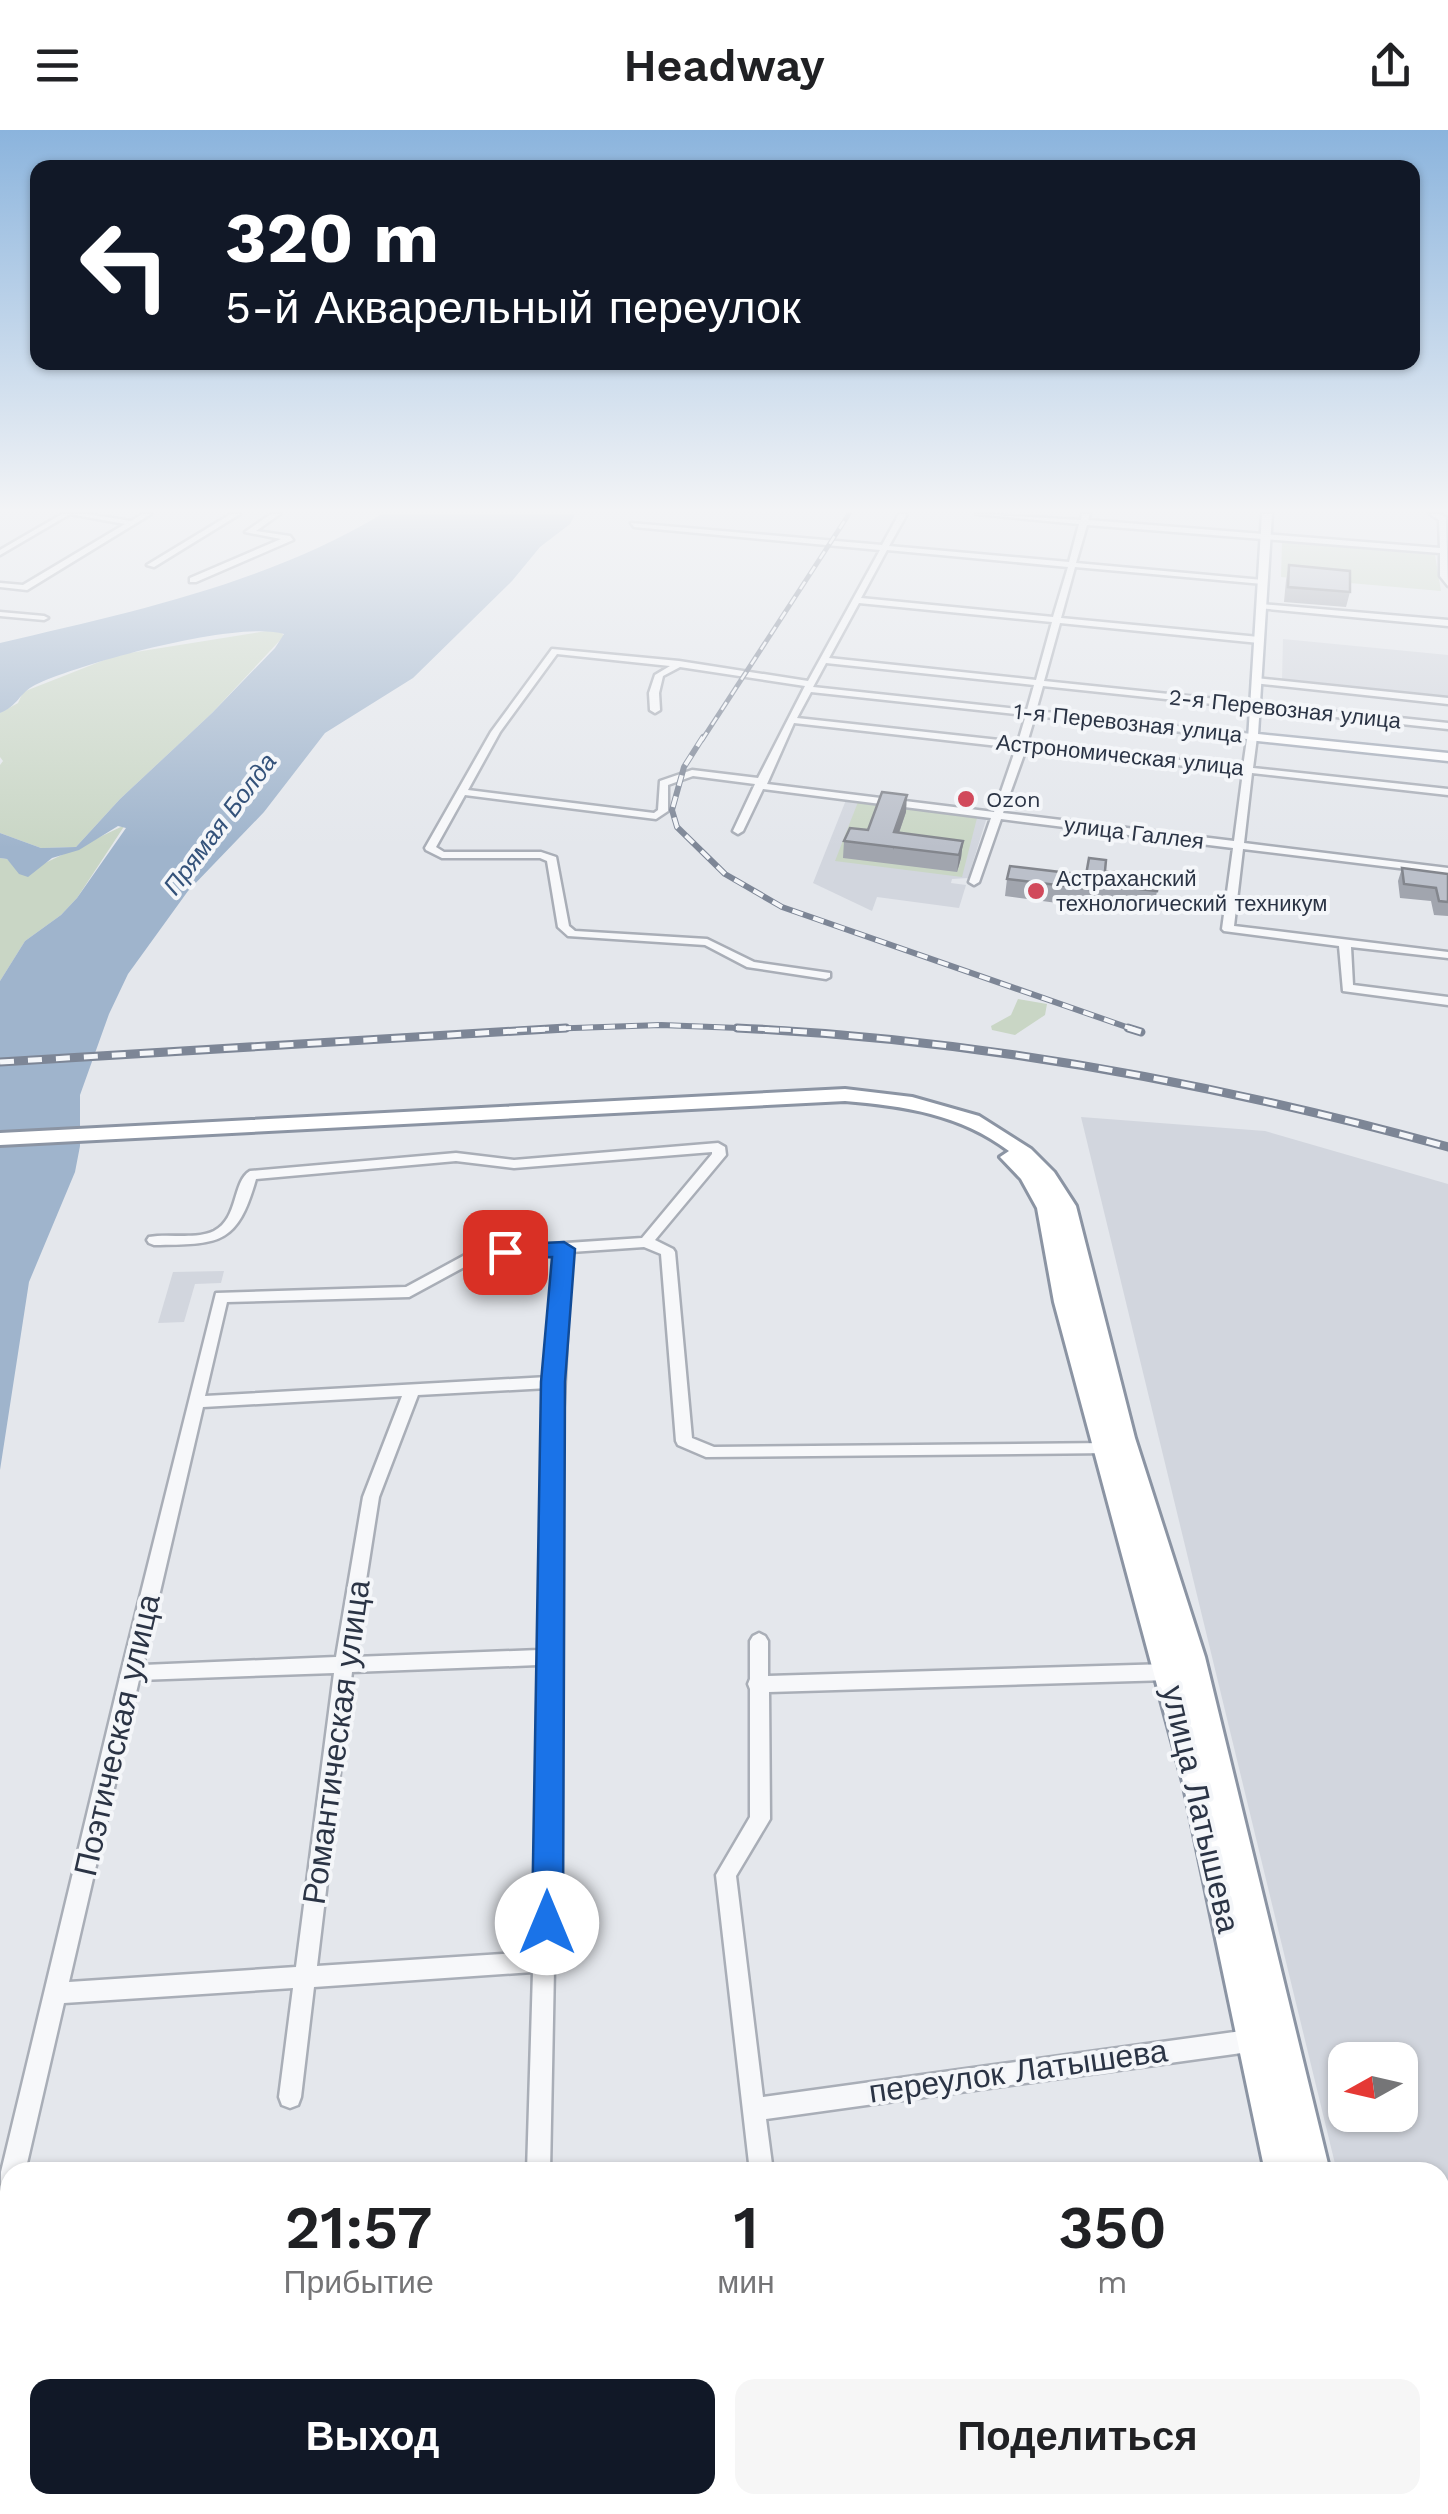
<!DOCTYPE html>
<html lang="ru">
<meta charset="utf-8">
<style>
:root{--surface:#fff;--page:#f6f6f6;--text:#202124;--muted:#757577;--accent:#111827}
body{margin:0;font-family:"Work Sans",sans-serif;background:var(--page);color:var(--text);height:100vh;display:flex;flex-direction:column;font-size:38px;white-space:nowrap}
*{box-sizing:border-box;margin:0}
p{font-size:32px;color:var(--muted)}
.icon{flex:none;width:55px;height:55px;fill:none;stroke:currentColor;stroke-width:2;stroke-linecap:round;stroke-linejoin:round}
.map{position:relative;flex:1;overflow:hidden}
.details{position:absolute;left:0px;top:2032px;width:1450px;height:352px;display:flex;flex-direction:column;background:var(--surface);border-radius:30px 30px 0 0;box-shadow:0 2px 8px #0004}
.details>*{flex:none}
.banner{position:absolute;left:30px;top:30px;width:1390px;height:210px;border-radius:20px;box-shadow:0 2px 8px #0004;background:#111827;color:#fff;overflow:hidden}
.needle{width:65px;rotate:262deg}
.buttons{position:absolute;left:1328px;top:1912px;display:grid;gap:20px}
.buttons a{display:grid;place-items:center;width:90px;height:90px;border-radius:20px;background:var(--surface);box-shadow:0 2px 8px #0004;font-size:50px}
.pin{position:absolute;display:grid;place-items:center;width:85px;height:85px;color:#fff;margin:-42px;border-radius:20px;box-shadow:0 5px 15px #0006}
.me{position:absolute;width:110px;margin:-55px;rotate:0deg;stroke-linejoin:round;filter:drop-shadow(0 0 8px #0008)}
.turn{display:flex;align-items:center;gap:35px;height:210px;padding:0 30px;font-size:45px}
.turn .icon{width:130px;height:130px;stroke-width:2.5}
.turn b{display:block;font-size:70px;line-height:85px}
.eta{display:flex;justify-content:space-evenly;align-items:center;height:170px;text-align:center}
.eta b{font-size:60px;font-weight:600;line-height:70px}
.action{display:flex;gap:20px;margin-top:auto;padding:20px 30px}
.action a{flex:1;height:115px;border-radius:20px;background:var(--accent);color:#fff;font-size:40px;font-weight:600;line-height:115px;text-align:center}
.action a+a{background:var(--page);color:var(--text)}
header{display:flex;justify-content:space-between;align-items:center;height:130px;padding:0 30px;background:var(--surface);font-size:45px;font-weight:600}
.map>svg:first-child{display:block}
</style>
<header><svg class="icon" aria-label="menu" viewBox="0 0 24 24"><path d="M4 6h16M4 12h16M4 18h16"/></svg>Headway<svg class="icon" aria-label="share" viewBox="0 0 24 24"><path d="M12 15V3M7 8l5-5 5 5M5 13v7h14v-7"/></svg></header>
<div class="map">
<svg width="1448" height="2384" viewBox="0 0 1448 2384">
<rect width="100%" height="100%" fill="#e4e7ec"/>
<!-- built -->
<g fill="#d2d6de" fill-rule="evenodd">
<polygon points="1283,509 1448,525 1448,567 1282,550"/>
<polygon points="846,670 987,687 968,748 952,749 951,753 966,755 959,778 877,767 872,781 813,753"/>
<path d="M1081,987l184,14 183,53v1330h-28l-2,-9h22v-333h-103zM1345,1930h55v55h-55z"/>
<polygon points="224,1141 221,1153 195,1154 184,1192 158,1193 173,1142"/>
</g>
<!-- green -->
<g fill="#c9d6c5" fill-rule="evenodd">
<polygon points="1282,412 1435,425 1441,461 1281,447"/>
<polygon points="267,501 281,502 284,506 212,583 120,669 76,717 41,718 0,703 0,635 3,631 0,627 0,583 18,573 23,562 117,525"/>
<path d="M858,672l119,16 -15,59 -127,-16zM905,682l-12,38 68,9 -4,13 -90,-25z"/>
<polygon points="125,695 77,768 61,785 25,811 0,851 0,728 7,729 17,740 45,733"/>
<polygon points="1018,869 1047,874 1045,885 1015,905 992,900 991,896 1011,885"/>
</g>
<!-- water -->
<path fill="#9fb4cc" d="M382,384h193l-5,10 -30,23 -28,34 -99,97 -88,55 -61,79 -76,79 -60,83 -19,40 -29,81v51l-5,26 -46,110 -29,188v-489l25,-40 36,-26 16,-17 49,-70 -8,-2 -39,24 -27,8 -24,19 -9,-3 -12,-15 -7,-1v-25l41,15 35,-1 44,-48 92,-86 63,-65 9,-14c-46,-14 -203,29 -249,51 -15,7 -18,22 -35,28v-70c132,-31 265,-59 382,-129z"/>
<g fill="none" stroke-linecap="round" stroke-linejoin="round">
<!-- minor casing -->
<g stroke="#a9aeb7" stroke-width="5">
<g id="minor">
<polygon points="62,384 87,384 131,391 142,384 151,384 27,460 0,457 0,453 23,455 125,394 70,384 0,425 0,420"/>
<polygon points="231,384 240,384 154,437 147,435"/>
<polygon points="271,384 280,384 256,401 290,406 293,410 196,452 190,452 190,448 281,409 245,402"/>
<path d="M899,384h8l-18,32 180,16 10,-38 -103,-10 105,6 1,-6h8l-2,6 352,28 -1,-28 -9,-6h9l7,3 2,69 -8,-10v-23l-353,-28 -11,38 187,17 4,2 -4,2 -188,-17 -14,51 198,19 4,3 -4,3 -199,-20 -16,58 404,42v6l-405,-43 -7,25 216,23 5,3 -4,31 195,21v6l-196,-22 -8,70 204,25v6l-205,-25 -9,77 214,26v6l-97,-11 2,38 95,12v8l-105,-14 -4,-45 -115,-15 -2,-2 11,-81 -232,-29 -22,63 -5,3 -5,-3 22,-64 -228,-29 -20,42 -5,3 -5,-3 22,-47 -62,-8 -25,9v26l-12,8 -191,-24 -29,52 8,5h97l15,5 13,69 6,5 132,8 47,23 76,11v4l-4,2 -79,-12 -42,-22 -137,-9 -10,-9 -11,-66 -7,-3h-98l-16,-8 -1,-2 66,-116 61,-83 127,12 129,20 72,-131 -246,-23 -3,-4 251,22zM887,420l181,17 -15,50 -192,-19zM859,473l193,19 -16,58 -207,-22zM557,524l113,12 -15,9 -6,18 1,17 5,3 5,-3 -1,-17 4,-17 17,-9 125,19 -47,92 -66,-8 -32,11 -2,29 -4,3 -186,-23 32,-58zM826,533l208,22 -7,25 -214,-23zM811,562l215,23 -8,27 -221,-24zM1035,586l212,23 -4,28 -216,-24zM794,593l222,25 -22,64 -227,-28zM1026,619l217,23 -9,69 -231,-28z"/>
<polygon points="1261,474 1448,490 1448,496 1258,478 1257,476"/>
<polygon points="0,482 44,486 48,488 44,490 0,486"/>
<polygon points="1256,548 1448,568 1448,574 1253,553 1252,551"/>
<path d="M718,1013l7,4 1,8 -71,85 18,9 2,3 17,186 22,9 393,-4 6,2 2,4 -2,4 -407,4 -28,-12 -2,-4 -15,-187 -17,-7 -73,5 -11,228 -6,474 4,7 -4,7 -4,204h-23l6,-200 -219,15 -13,110 -3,8 -8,3 -8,-3 -3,-8 14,-109 -229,15 -39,169h-15v57l-2,4 -8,4 1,-65 120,-499 95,-380 190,-6 70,-38 166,-11 70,-84v-2l-198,16 -58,-7 -200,18c-19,67 -37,65 -102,66l-5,-2 -2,-3 2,-3c20,-4 46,3 65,-6 25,-13 18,-49 36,-60l206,-18 58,7zM557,1123l-9,124 -343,19 22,-94 182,-5 70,-38zM548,1258l-9,262 -185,7 25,-160 39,-102zM402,1266l-39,101 -27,160 -193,8 60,-258zM538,1535l-4,287 -217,14 35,-294zM334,1543l-38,294 -227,15 70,-302z"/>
<polygon points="759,1503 765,1506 768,1511 768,1546 1169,1534 1175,1537 1178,1542 1175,1547 1169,1550 769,1562 770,1689 736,1746 763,1967 1256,1899 1264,1902 1267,1910 1264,1918 1256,1921 766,1989 773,2042 750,2042 716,1745 750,1687 750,1559 748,1554 750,1549 750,1511 753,1506"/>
<rect x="0" y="2295" width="10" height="26"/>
<polygon points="835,2375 861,2375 860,2384 834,2384"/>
</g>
</g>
<!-- major casing -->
<g stroke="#a3abb8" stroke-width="5">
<polygon id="major" points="1262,384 1272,384 1258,604 1448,623 1448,631 1248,610"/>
</g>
<!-- highway casing -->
<g stroke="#8b94a3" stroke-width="6">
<g id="highway">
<path d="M845,959l67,8 67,19 52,33 23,23 22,34 59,232 70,219 125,515h-65l-82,-390 -129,-480 -17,-94 -16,-29 -21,-22 9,-6c-49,-37 -105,-45 -164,-50l-845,44v-12z"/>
<polygon points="1332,2375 1372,2375 1374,2384 1334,2384"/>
<polygon points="1372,2375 1412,2375 1414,2384 1374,2384"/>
</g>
</g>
<!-- minor -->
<use href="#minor" fill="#f7f8fa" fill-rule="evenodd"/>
<!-- major -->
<use href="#major" fill="#fff" fill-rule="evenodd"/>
<!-- highway -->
<use href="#highway" fill="#fff" fill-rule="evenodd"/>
<!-- rail-far2 casing -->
<g stroke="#7d8696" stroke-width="5">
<polyline id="rail-far2" points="702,610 849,384"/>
</g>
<!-- rail-far1 casing -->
<g stroke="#7d8696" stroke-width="6">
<g id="rail-far1">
<polyline points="703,607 684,637 672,680 677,697 725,744 782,777 1135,900"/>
<polyline points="516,900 661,895 791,900"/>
</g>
</g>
<!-- rail casing -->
<g stroke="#7d8696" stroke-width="9">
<g id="rail">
<path d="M737,898c242,11 478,55 711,119"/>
<polyline points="1128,898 1141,902"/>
<polyline points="0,932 566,898"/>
</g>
</g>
<!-- rail-far2 -->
<use href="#rail-far2" stroke="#f4f6f9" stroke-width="2.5" stroke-dasharray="9" stroke-linecap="butt"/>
<!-- rail-far1 -->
<use href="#rail-far1" stroke="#f4f6f9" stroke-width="4" stroke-dasharray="11" stroke-linecap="butt"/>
<!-- rail -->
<use href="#rail" stroke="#f4f6f9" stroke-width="5" stroke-dasharray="14" stroke-linecap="butt"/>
</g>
<!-- wall -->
<g fill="#a1a5ae">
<polygon points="1289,435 1350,462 1346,477 1284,472 1286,450"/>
<polygon points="906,682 899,703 963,711 961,728 957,742 843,728 844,711"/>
<polygon points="1402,738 1448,744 1448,786 1434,785 1431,771 1400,768 1398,751"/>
<polygon points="1105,741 1157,761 1154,778 1088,771 1087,777 1005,766 1007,749 1086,745"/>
</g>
<!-- shaded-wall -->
<g fill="#83868d">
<polygon points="907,665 906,682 893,720 894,702"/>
<polygon points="963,711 961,728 957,742 959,725"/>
</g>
<!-- building -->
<g fill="#bbc0ca" stroke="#83868d" stroke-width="2.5">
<polygon points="1289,435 1350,441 1350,462 1288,457"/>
<polygon points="882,662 907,665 894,702 963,711 959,725 844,711 850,698 868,700"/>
<polygon points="1089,728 1106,730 1105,741 1159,747 1157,761 1091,753 1090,759 1007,749 1010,736 1086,745"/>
<polygon points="1402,738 1448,744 1448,772 1439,771 1436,758 1404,754"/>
</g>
<!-- sky -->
<linearGradient id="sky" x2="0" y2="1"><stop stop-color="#8bb4dd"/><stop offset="0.53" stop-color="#f3f4f6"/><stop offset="1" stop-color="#f3f4f6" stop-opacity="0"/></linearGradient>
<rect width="1448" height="718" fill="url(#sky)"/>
<!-- route -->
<polygon fill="#1a73e8" stroke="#114b97" stroke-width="2.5" points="564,1112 575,1119 565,1252 563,1793 558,1804 547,1808 536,1804 532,1793 541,1252 552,1127 505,1129 494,1122 505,1115"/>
<!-- markers -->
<g fill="#d1495b" stroke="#f4f6f9" stroke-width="4">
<circle cx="966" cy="669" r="10"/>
<circle cx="1036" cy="761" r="10"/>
</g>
<g text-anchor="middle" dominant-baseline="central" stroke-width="8" stroke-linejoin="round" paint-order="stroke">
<!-- far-street labels -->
<g font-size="22" fill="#2b3445" stroke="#f4f6f9">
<text transform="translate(1285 579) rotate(6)">2-я Перевозная улица</text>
<text transform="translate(1128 593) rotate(6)">1-я Перевозная улица</text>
<text transform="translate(1120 625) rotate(6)">Астрономическая улица</text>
<text transform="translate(1134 703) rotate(7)">улица Галлея</text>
</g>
<!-- far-poi labels -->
<g font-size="22" fill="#2b3445" stroke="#f4f6f9" text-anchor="start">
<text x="986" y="669">Ozon</text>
<text x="1056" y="748">Астраханский<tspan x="1056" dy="25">технологический техникум</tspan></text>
</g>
<!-- far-water labels -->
<g font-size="25" font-style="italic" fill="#34527a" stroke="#f4f6f9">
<text transform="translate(220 694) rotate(-53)">Прямая Болда</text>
</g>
<!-- near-street labels -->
<g font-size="32" fill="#2b3445" stroke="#f4f6f9">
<text transform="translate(117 1605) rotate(-77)">Поэтическая улица</text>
<text transform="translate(336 1612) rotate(-82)">Романтическая улица</text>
<text transform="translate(1201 1679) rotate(77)">улица Латышева</text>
<text transform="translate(1018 1941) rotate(-8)">переулок Латышева</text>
</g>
</g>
</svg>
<div class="buttons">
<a><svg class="needle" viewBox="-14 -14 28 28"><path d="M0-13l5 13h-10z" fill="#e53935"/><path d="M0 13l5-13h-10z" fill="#757577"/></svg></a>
</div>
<div class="pin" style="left:505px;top:1122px;background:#d93025"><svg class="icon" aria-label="arrive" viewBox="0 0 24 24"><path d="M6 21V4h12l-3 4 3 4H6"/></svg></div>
<svg class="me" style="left:547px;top:1793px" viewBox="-20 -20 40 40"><circle r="19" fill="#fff"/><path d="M0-13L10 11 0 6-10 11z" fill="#1a73e8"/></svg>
<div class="banner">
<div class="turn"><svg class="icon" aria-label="left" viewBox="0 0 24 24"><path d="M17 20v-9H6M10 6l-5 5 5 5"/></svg><div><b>320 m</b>5-й Акварельный переулок</div></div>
</div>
<section class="details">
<div class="eta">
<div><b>21:57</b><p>Прибытие</p></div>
<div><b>1</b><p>мин</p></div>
<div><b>350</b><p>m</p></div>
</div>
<div class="action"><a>Выход</a><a>Поделиться</a></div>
</section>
</div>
